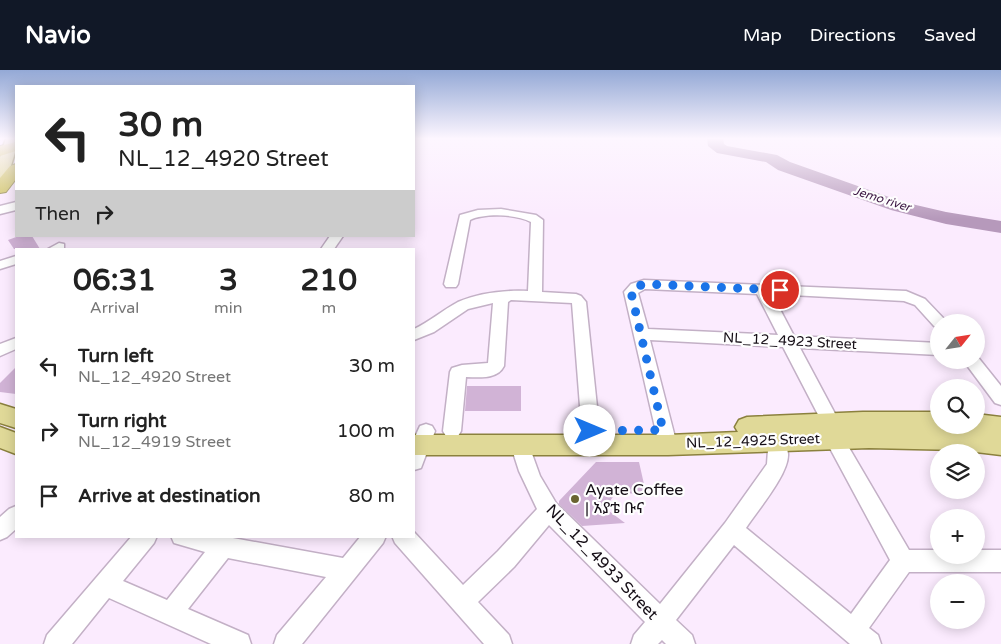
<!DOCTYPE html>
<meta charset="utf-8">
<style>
:root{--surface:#fff;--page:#f2f2f2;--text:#222;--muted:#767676;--accent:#111827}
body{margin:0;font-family:"Varela Round","Noto Sans Ethiopic",sans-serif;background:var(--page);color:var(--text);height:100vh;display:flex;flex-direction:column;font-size:19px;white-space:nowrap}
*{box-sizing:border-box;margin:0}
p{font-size:16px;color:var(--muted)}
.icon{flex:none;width:28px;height:28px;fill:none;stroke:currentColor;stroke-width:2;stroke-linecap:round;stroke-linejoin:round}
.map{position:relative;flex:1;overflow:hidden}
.drawer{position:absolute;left:15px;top:178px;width:400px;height:290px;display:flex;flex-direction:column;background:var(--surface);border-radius:0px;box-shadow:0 2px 12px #0003}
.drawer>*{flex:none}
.top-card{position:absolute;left:15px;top:15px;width:400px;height:152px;border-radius:0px;box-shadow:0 2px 12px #0003;background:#fff;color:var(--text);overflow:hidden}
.needle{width:32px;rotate:60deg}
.controls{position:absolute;left:930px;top:244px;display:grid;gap:10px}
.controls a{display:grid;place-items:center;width:55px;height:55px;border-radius:50%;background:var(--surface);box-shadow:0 2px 12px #0003;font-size:25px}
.pin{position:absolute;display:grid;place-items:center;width:42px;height:42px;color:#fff;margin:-21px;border:2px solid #fff;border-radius:50%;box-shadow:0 1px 5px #0007}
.me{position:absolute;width:55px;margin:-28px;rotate:90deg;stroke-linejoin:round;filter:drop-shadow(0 0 4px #0008)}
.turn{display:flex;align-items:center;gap:18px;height:105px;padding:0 20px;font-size:22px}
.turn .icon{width:65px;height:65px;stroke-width:2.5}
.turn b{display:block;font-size:35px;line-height:42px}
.then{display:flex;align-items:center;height:48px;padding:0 20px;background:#0003;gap:10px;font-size:19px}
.eta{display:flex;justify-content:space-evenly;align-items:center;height:85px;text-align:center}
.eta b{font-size:30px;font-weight:800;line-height:35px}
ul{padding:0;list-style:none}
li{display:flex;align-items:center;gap:15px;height:65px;padding:0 20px}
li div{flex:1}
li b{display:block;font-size:19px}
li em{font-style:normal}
header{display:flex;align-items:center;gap:30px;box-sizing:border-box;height:70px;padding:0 25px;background:var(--accent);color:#fff}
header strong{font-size:24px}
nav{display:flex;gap:28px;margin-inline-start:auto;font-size:18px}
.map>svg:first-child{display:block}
</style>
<header>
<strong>Navio</strong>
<nav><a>Map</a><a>Directions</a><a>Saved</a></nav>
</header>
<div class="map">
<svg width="1001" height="574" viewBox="0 0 1001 574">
<rect width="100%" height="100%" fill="#fbebfe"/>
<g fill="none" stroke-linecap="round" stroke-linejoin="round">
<!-- river -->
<polygon fill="#b699bb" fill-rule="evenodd" points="707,68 723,68 724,74 727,76 777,85 790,92 903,132 946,142 1001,151 1001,163 946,154 891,140 778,100 766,92 717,83 708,76"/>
</g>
<!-- building -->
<g fill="#d1b3d6">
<polygon points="19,166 32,166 40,179 14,179 8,170"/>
<polygon points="16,297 16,324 0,322 0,313"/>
<polygon points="467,316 521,316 521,341 465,341"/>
<polygon points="596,392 639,392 646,423 615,424 605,438 625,453 582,456 559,434 559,431"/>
</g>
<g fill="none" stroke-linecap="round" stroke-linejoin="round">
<!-- minor casing -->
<g stroke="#c3b0c6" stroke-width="3">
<g id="minor">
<polygon points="16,132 16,140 0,144 0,136"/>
<path d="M501,139l35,6 7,5 -1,72 34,2 5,2 5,6 15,143 -2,6 -7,2 -7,-2 -2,-6 -11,-142 -61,-3 -3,2 -4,64c-7,14 -25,11 -38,11l-5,54 -3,5 -6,2 -6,-2 -3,-5 7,-59 2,-4 10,-3 26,-2 5,-60 -25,6 -34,23 -20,8v-11c15,-7 29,-19 44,-27 21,-9 47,-12 70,-11l3,-69c-15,-8 -46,-9 -61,-2l-12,64 -2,3h-10l-2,-3 16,-69 18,-5z"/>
<polygon points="330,166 343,166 334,179 321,179"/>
<polygon points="59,173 64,174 64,179 48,179"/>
<polygon points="16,186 16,194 0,199 0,191"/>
<path d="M644,210l262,11 19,8 22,23h-8v5l-5,-1 -19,-21 -11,-4 -132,-7 22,42 145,7v12l-139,-7 40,75 -3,5 -6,2 -6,-2 -42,-81 -133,-7 27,105 -2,6 -7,2 -7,-2 -2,-6 -35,-153 7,-8zM645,219l112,5 21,41 -130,-6 -10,-36z"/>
<polygon points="16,268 16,279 0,286 0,274"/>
<polygon points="977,286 1001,316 1001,335 995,333 963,290 976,290"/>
<polygon points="426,354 432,356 435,361 421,398 414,400 414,369 420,356"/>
<path d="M769,354l6,2c5,8 12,18 13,28 1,20 -31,57 -42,74l105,86 39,-54 -65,-121 2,-5 7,-3 7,3 68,116h30v5h37v-5h25v22h-92l-40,56 9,7 3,9h-31l-116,-99 -58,75 16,15 3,9h-29l-4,-4 -4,4h-27l3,-9 11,-13 -96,-97 -35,42 -36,35 31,33 3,9h-28l-89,-101 -3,-7h22v-4l49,53 35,-34 39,-42 -18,-38 -8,-25 2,-6 7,-2 7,2 13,36 16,27 104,101 65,-81 42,-59 1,-14 -8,-19 3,-5z"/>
<polygon points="16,436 16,459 7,467 0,470 0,447 9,439"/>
<polygon points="132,466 157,466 154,473 123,511 167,530 205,482 174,473 171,466 222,466 343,488 361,466 386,466 383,473 302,574 274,574 277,565 326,507 228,488 188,539 248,565 251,574 211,574 109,528 72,574 44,574 47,565"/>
</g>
</g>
<!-- major casing -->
<g stroke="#8b813e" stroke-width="3">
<g id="major">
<polygon points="6,68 16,68 16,79 7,109 5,112 0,113 0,87"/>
<polygon points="0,334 16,339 16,358 0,353"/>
<polygon points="863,342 939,342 939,355 949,355 947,358 942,360 968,361 965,355 976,355 976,344 1001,347 1001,385 959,380 869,378 668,385 414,385 414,365 668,365 738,362 735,357 739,350 747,347"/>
<polygon points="0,357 16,363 16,384 0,378"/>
</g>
</g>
<!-- highway casing -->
<g stroke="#8b813e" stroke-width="2">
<g id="highway">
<polygon points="16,72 16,81 0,86 0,76"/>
<polygon points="16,94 16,109 6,122 0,123 0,108 10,96"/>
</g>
</g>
<!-- minor -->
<use href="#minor" fill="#fff" fill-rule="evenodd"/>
<!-- major -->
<use href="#major" fill="#e0d998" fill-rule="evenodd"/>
<!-- highway -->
<use href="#highway" fill="#cbbf54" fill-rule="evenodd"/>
</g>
<!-- sky -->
<linearGradient id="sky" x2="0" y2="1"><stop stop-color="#94a9d6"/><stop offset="0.46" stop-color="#fdf6ff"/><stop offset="1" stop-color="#fdf6ff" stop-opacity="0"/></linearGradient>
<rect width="1001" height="149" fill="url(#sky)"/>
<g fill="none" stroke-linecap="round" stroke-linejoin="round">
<!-- route -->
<polyline stroke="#1a73e8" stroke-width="9" stroke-dasharray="0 16.2" points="590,361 663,360 631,222 636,217 644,214 780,220"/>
</g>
<!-- markers -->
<circle fill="#696330" stroke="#fefefe" stroke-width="2" cx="575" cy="429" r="5"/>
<g text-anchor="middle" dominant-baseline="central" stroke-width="4.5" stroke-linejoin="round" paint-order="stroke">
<!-- far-water labels -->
<g font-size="12" font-style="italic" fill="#3c1743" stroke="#fefefe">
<text transform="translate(882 129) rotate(17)">Jemo river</text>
</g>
<!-- street labels -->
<g font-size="14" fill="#150e16" stroke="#fefefe">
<text transform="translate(790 271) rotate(3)">NL_12_4923 Street</text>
<text transform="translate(753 371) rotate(-2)">NL_12_4925 Street</text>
</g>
<!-- near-poi labels -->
<g font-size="16" fill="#150e16" stroke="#fefefe" text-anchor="start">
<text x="585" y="420">Ayate Coffee<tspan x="585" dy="18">| አያቴ ቡና</tspan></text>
</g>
<!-- near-street labels -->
<g font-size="16" fill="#150e16" stroke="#fefefe">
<text transform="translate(602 492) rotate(46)">NL_12_4933 Street</text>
</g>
</g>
</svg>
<div class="controls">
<a><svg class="needle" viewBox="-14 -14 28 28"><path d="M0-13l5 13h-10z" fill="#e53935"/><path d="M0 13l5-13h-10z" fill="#767676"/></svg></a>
<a><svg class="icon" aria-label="search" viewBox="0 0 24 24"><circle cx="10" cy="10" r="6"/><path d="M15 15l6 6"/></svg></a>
<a><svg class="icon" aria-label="layers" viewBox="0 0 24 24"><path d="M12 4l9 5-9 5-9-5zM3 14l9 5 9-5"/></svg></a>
<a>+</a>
<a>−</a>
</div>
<div class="pin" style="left:780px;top:220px;background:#d93025"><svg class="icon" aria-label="arrive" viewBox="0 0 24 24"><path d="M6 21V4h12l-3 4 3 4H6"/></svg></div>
<svg class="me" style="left:590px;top:361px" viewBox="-20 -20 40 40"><circle r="19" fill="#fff"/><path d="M0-13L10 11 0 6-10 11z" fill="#1a73e8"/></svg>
<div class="top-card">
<div class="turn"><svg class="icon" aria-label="left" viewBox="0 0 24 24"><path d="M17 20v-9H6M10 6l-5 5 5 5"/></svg><div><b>30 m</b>NL_12_4920 Street</div></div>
<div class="then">Then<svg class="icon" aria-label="right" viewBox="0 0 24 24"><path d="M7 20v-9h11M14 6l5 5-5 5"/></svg></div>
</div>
<section class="drawer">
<div class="eta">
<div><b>06:31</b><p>Arrival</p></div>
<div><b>3</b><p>min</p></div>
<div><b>210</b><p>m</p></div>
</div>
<ul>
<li><svg class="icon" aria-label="left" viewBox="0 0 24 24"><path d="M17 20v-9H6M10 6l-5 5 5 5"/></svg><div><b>Turn left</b><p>NL_12_4920 Street</p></div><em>30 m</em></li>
<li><svg class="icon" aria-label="right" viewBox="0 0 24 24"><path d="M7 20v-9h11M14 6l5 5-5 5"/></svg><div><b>Turn right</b><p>NL_12_4919 Street</p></div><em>100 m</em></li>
<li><svg class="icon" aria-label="arrive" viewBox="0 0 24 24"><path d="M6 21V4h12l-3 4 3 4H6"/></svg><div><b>Arrive at destination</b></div><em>80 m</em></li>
</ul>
</section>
</div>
